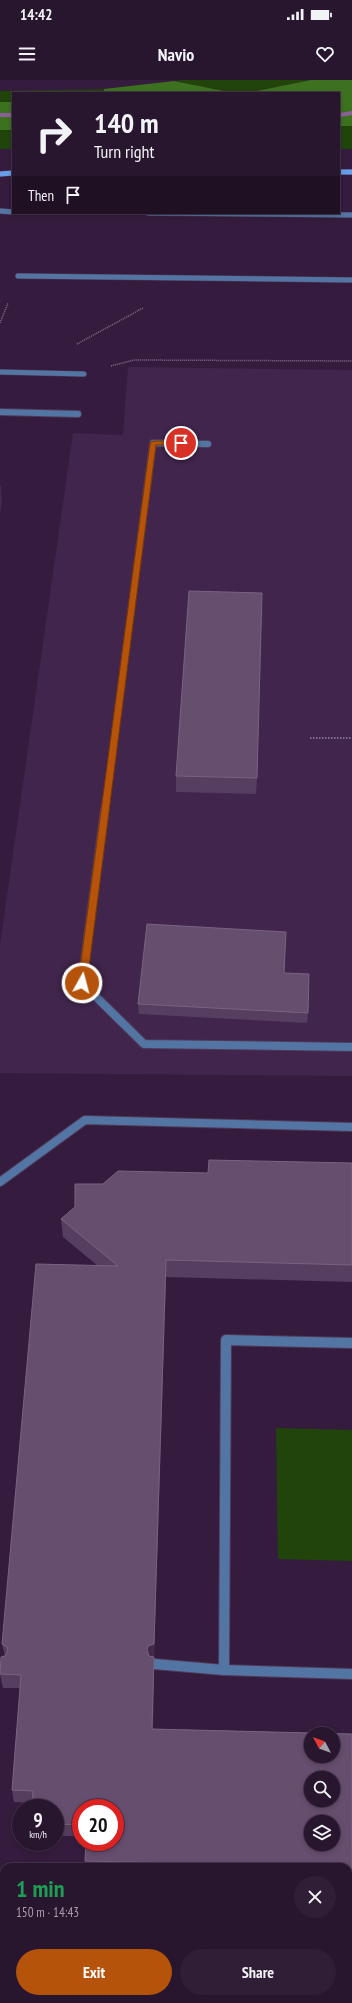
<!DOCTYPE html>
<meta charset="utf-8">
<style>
:root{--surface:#28152e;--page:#301e36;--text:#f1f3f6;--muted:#a59faa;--line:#44344a;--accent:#b45309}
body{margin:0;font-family:"PT Sans Narrow",sans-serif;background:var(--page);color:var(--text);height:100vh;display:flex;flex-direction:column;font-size:15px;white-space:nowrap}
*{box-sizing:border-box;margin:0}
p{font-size:13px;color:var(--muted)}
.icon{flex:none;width:22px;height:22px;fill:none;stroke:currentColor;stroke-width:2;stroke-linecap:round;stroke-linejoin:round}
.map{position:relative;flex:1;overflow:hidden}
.side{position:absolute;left:0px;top:1783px;width:352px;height:140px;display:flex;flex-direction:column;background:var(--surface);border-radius:12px 12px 0 0;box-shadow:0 2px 6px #0003,0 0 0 1px var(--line)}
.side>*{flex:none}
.top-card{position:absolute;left:12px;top:12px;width:328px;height:122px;border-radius:0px;box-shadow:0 2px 6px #0003,0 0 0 1px var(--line);background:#28152e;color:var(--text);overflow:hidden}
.needle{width:26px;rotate:311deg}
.controls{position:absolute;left:304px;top:1647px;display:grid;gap:8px}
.controls a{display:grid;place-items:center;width:36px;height:36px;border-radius:50%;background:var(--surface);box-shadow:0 2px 6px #0003,0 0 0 1px var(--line);font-size:20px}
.speed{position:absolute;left:12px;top:1719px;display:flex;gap:8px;font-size:20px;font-weight:700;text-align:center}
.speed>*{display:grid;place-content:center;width:52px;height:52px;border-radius:50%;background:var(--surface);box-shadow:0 2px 6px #0003,0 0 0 1px var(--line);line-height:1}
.speed small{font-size:10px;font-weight:400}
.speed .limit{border:6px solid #d22;background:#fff;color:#111}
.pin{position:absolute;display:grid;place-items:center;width:34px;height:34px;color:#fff;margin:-17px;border:2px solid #fff;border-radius:50%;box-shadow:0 1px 4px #0007}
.me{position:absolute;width:44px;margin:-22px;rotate:7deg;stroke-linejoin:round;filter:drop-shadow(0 0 3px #0008)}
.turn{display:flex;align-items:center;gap:14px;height:84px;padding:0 16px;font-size:18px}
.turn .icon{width:52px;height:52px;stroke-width:2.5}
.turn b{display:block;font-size:28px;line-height:34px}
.then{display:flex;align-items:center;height:38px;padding:0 16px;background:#0003;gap:8px;font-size:15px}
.round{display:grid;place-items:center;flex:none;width:42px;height:42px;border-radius:21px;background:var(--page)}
.headline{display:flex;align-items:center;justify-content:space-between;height:68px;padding:0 16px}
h1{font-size:24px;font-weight:700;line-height:30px;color:#1e9e55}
.action{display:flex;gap:8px;margin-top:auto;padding:8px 16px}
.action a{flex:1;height:46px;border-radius:24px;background:var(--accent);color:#fff;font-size:16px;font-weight:700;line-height:46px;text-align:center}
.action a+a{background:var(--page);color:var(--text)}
.status{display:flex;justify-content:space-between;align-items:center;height:28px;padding:0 20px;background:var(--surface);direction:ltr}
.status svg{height:11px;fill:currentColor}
header{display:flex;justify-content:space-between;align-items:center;height:52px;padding:0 16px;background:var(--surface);font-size:18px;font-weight:700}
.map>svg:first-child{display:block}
</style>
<div class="status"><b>14:42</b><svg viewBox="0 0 49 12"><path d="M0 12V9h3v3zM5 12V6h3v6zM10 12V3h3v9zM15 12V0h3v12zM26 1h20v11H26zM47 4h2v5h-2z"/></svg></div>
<header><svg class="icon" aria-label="menu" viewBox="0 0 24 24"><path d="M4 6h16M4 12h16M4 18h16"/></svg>Navio<svg class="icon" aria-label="heart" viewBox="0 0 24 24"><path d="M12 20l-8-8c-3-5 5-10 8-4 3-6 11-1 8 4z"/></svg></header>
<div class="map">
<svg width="352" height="1923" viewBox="0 0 352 1923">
<rect width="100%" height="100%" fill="#351c3e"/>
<!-- built -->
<polygon fill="#41254c" points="128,287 352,290 352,996 0,993 0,865 73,353 123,355"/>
<!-- green -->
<g fill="#21440b">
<polygon points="182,0 311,0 247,13 234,13 174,1"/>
<polygon points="104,9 104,13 13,13 13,22 0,22 0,11"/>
<rect x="339" y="46" width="13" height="23"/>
<rect x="0" y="50" width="13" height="19"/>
<polygon points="276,1348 352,1350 352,1481 278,1479"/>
</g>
<!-- forest -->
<g fill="#3d711f">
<polygon points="311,0 352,0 352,46 339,46 339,13 247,13"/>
<polygon points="174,1 234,13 104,13 104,9"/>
<rect x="0" y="22" width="13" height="28"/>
</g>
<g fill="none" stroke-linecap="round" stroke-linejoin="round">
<!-- stream -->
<g fill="#8a6098" fill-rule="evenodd">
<polygon points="352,31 352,35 339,37 339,33"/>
<rect x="0" y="33" width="13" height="4"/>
</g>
<!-- lane-far3 casing -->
<g stroke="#513959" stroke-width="6">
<g id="lane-far3">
<polyline points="0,131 13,132"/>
<polyline points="148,133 352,135"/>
<polyline points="18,196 352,200"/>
<polyline points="0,292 84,294"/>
</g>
</g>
<!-- lane-far2 casing -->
<g stroke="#513959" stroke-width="8">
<g id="lane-far2">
<polyline points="0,332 78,334"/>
<polyline points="105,730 153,363 208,364"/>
</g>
</g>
<!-- lane-far1 casing -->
<g stroke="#513959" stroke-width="10">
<g id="lane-far1">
<polyline points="105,729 82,903 144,964 352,967"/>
<polyline points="0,1102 85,1040 352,1047"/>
</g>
</g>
<!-- lane casing -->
<g stroke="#513959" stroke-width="12">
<g id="lane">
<polyline points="154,1584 224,1590 352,1594"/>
<polyline points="224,1590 226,1260 352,1263"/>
</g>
</g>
<!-- secondary casing -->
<g stroke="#513959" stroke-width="6">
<g id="secondary">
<polyline points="339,92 352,92"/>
<polyline points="0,94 13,93"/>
</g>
</g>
<!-- path-far1 -->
<g stroke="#826e8a" stroke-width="1.5" stroke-dasharray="1 1" stroke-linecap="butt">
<polyline points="0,243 8,223"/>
<polyline points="77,264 143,228"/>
<polyline points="111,286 134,280 352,281"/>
</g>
<!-- path -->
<polyline stroke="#826e8a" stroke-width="2" stroke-dasharray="1.5 1.5" stroke-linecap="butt" points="310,658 352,658"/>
<!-- lane-far3 -->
<use href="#lane-far3" stroke="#5275a3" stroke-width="5"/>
<!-- lane-far2 -->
<use href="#lane-far2" stroke="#5275a3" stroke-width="6"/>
<!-- lane-far1 -->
<use href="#lane-far1" stroke="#5275a3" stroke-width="8"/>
<!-- lane -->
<use href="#lane" stroke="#5275a3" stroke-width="10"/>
<!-- secondary -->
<use href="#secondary" stroke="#679feb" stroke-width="5"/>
</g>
<!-- wall -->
<g fill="#563e60">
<polygon points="176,696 257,698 256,714 176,712"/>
<polygon points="284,893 308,933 307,943 139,934 138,924"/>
<polygon points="352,1083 352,1202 166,1197 154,1577 154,1578 153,1649 352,1654 352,1819 348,1819 348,1787 86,1787 85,1781 115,1762 81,1728 81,1756 55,1756 55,1728 32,1723 14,1722 12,1710 20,1608 3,1608 0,1594 5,1576 2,1564 98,1186 63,1157 61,1139 103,1104 208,1093"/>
</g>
<!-- shaded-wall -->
<g fill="#432a4c">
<polygon points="1,404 2,422 0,435 0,407"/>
<polygon points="166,1180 166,1197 154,1577 154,1578 153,1661 149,1580 147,1570"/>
</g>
<!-- building -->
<g fill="#664e6f" stroke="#796382" fill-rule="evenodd">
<polygon points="189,511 262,513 257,698 176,696"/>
<polygon points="147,844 286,852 284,893 309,894 308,933 138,924"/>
<path d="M209,1080l143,3v102l-186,-5 -12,384 -6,2 -1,4 2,6 5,1 -2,72 200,5v154h-4v-21h-160v-4l-103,-2 1,-19h29v-34h-34v17l-26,-1v-16h-23l1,-17 -21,-1 9,-115 -21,-1 1,-17 4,-1 3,-5 -1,-4 -5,-3 34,-380 82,2 -57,-47 14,-12v-23h28l15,-13 90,2zM311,1654h22v22h-22zM311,1698h22v22h-22zM311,1742h22v22h-22z"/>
</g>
<!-- route -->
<polygon fill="#b45309" stroke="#753606" points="181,361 183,362 183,365 156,365 87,903 82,906 78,903 150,363 153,361"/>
</svg>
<div class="controls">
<a><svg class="needle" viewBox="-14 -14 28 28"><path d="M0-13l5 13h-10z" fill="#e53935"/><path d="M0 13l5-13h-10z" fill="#a59faa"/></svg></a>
<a><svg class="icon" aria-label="search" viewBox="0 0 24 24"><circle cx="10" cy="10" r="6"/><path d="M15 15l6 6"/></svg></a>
<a><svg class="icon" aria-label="layers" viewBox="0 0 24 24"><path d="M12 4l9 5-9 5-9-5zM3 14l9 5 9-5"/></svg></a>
</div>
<div class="speed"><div>9<small>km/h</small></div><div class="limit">20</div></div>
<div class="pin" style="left:181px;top:363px;background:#d93025"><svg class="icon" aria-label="arrive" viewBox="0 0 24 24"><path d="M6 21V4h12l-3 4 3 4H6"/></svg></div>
<svg class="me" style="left:82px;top:903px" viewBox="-20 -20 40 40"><circle r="17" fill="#b45309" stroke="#fff" stroke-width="3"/><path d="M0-11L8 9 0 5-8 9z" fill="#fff"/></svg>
<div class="top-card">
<div class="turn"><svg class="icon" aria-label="right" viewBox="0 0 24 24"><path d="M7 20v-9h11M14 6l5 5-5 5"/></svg><div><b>140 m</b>Turn right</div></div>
<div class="then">Then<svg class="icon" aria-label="arrive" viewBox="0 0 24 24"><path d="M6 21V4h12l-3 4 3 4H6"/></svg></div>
</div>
<section class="side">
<div class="headline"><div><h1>1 min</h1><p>150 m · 14:43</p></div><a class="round"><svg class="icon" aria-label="close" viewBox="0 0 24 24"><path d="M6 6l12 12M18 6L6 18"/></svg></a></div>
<div class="action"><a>Exit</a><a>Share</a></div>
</section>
</div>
